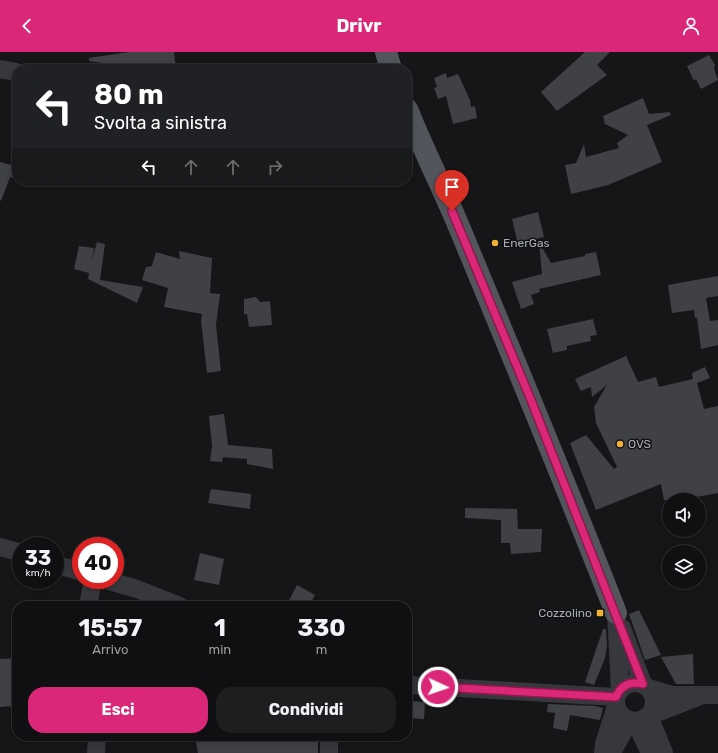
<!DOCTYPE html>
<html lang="it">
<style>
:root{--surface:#101012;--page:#1e1e20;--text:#f1f3f6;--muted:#9c9d9f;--line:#303032;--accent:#db2777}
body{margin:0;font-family:Rubik,sans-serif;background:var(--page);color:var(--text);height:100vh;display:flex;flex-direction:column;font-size:15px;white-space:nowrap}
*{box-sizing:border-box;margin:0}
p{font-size:13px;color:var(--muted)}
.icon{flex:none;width:22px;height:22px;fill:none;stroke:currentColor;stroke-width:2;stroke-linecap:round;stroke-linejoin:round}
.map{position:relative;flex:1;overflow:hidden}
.sheet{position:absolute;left:12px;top:549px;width:400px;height:140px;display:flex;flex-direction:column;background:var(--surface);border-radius:16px;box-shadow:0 2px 6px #0003,0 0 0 1px var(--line)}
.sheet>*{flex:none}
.guide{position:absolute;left:12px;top:12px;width:400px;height:122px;border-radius:16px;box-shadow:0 2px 6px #0003,0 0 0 1px var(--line);background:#202124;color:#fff;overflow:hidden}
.tools{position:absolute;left:662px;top:441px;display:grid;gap:8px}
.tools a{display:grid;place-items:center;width:44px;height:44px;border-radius:50%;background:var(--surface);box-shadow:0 2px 6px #0003,0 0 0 1px var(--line);font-size:20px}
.speed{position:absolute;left:12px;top:485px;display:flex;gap:8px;font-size:20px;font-weight:700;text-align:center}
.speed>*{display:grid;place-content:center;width:52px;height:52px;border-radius:50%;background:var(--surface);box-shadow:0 2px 6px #0003,0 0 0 1px var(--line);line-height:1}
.speed small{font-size:10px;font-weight:400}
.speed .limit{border:6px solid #d22;background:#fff;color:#111}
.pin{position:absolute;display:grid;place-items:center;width:34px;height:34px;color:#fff;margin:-41px -17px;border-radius:50% 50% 50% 0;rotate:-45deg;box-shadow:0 0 4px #0007}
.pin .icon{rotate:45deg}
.me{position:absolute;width:44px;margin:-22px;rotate:93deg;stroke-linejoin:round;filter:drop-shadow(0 0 3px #0008)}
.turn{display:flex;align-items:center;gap:14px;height:84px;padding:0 16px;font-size:18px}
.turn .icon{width:52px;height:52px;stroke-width:2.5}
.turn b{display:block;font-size:28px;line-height:34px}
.lanes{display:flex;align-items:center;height:38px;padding:0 16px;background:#0003;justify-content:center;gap:20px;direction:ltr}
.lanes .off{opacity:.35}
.eta{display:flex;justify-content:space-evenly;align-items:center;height:68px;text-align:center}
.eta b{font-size:24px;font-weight:700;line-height:28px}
.button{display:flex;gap:8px;margin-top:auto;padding:8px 16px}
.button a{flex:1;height:46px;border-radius:16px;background:var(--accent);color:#fff;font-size:16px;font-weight:700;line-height:46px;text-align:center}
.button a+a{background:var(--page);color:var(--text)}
header{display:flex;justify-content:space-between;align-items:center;height:52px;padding:0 16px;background:var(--accent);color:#fff;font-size:18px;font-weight:700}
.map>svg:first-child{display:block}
</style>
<header><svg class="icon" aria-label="back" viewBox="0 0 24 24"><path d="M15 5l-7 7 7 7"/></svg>Drivr<svg class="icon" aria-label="person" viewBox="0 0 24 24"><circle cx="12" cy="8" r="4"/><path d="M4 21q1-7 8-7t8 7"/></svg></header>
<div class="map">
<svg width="718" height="701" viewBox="0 0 718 701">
<rect width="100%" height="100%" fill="#161618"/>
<!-- building -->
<g fill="#404145">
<polygon points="129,0 174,0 176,17 144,17 89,9 89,6"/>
<polygon points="585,0 610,0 597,13 607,23 557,59 541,40"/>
<polygon points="709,3 715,13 714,17 718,28 701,37 696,27 694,29 687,14"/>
<polygon points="446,21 447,26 458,22 470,48 471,55 475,54 477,66 453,72 446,44 438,47 434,36 437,35 434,26"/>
<polygon points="643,46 649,62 670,60 671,63 647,73 662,110 608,133 571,142 565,113 576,111 584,92 586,105 619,96 617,91 628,83 605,72 603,64"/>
<polygon points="0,110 16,114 14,126 10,125 1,149 0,148"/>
<polygon points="538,160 544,185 518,192 512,167"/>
<polygon points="97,190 105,192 100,228 143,235 137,251 88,227 89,221 74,217 79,194 94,196 92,208"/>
<polygon points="539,190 551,211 585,204 585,202 596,200 601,223 539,237 540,240 531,243 534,252 521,257 512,230 542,222"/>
<polygon points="179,199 212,206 210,241 220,242 216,273 221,319 207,321 201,269 202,262 164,255 168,236 142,228 146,215 152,214 156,200 180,207"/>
<polygon points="718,224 718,244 706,246 710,269 718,268 718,293 701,297 697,266 695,266 694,258 672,261 668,233"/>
<polygon points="256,245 260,250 270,249 272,273 249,275 247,262 244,262 244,247"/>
<polygon points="593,267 597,283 590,284 591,289 567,294 567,298 553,301 547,277"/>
<polygon points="626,304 638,330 656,325 659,335 693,327 692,321 705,315 710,326 697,331 704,357 718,354 718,441 697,445 698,448 664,448 661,432 596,458 570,391 586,383 614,417 617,415 596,371 594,355 607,333 592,345 591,335 581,339 575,327"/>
<polygon points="224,362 228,393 272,397 273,417 247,412 247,407 223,405 222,410 210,409 212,394 209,364"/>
<polygon points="211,437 251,442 250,457 208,451"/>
<polygon points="465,456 517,457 518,477 542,477 541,500 511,502 510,491 501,491 501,468 465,466"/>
<polygon points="200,501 224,507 219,533 194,528"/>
<polygon points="297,533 315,543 309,554 286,554"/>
<polygon points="639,558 661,603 645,608 629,562"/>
<polygon points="603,577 606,577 607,594 605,606 594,633 585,630"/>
<polygon points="693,602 694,632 676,632 661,605"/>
<polygon points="17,606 17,628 14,627 14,654 0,655 0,607"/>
<polygon points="409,649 425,650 424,667 408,666"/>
<polygon points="548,652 595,654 603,656 600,668 570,663 567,679 553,676 555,661 547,660"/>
<polygon points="195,684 318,684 318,701 198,701"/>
</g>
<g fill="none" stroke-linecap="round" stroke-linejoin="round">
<!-- minor -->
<g stroke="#37383d" stroke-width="18">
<polyline points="0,17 17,20"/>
<polyline points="0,495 21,501"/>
<polyline points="55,512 81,520"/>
<polyline points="106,528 137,537 180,554"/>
<polyline points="88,554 93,528"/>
<polyline points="616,561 620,637"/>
<polyline points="622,576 643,632"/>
<circle cx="635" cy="650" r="19"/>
<polyline points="407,633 616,645"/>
<polyline points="649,636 672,643 718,643"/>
<polyline points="635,669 650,701"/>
<polyline points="329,684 329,701"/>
<polyline points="96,701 97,684"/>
<polyline points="603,701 604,692 616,654"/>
<polyline points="609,701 614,697 630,668"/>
<polyline points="664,701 649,664 700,644"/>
</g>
<!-- major -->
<g stroke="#53555c" stroke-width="22">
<polyline points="386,0 391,17"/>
<path d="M407,57c15,38 34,75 50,113 54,130 108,260 159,391"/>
</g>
</g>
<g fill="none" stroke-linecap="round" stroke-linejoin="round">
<!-- route casing -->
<g stroke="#8e194d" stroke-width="10">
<path id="route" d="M438,635l178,10c5,-12 14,-16 27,-13l-112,-284 -79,-189"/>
</g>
<!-- route -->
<use href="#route" stroke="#db2777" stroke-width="7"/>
</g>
<!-- markers -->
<g fill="#f2b134" stroke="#111113" stroke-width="1.5">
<circle cx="495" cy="191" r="4"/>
<circle cx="620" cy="392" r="4"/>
<rect x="596" y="557" width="8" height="8" rx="2"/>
</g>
<g text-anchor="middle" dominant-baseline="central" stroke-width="3" stroke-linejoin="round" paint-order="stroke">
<!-- poi labels -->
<g font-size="12" fill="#a8adb8" stroke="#111113" text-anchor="start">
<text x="503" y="191">EnerGas</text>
<text x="628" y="392">OVS</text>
<text x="592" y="561" text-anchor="end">Cozzolino</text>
</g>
</g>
</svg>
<div class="tools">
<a><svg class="icon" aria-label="sound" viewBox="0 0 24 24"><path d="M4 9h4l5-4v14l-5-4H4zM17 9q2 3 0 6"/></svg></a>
<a><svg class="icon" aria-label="layers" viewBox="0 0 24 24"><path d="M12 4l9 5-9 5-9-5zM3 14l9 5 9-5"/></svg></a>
</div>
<div class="speed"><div>33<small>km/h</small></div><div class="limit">40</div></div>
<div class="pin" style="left:452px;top:159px;background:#d93025"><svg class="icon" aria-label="arrive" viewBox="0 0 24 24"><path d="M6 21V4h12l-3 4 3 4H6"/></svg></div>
<svg class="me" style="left:438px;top:635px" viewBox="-20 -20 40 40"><circle r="17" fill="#db2777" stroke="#fff" stroke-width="3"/><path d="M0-11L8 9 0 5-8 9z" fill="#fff"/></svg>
<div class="guide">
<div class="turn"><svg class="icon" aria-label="left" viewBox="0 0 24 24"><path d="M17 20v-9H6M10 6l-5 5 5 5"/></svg><div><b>80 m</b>Svolta a sinistra</div></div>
<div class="lanes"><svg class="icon" aria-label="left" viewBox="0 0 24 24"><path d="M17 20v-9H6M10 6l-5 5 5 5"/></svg><svg class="icon off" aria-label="ahead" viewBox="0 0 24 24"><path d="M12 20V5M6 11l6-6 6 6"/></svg><svg class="icon off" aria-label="ahead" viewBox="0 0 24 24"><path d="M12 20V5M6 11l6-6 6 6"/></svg><svg class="icon off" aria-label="right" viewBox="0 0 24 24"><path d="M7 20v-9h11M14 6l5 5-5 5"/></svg></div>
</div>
<section class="sheet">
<div class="eta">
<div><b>15:57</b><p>Arrivo</p></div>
<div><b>1</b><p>min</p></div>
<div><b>330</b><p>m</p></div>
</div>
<div class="button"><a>Esci</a><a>Condividi</a></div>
</section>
</div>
